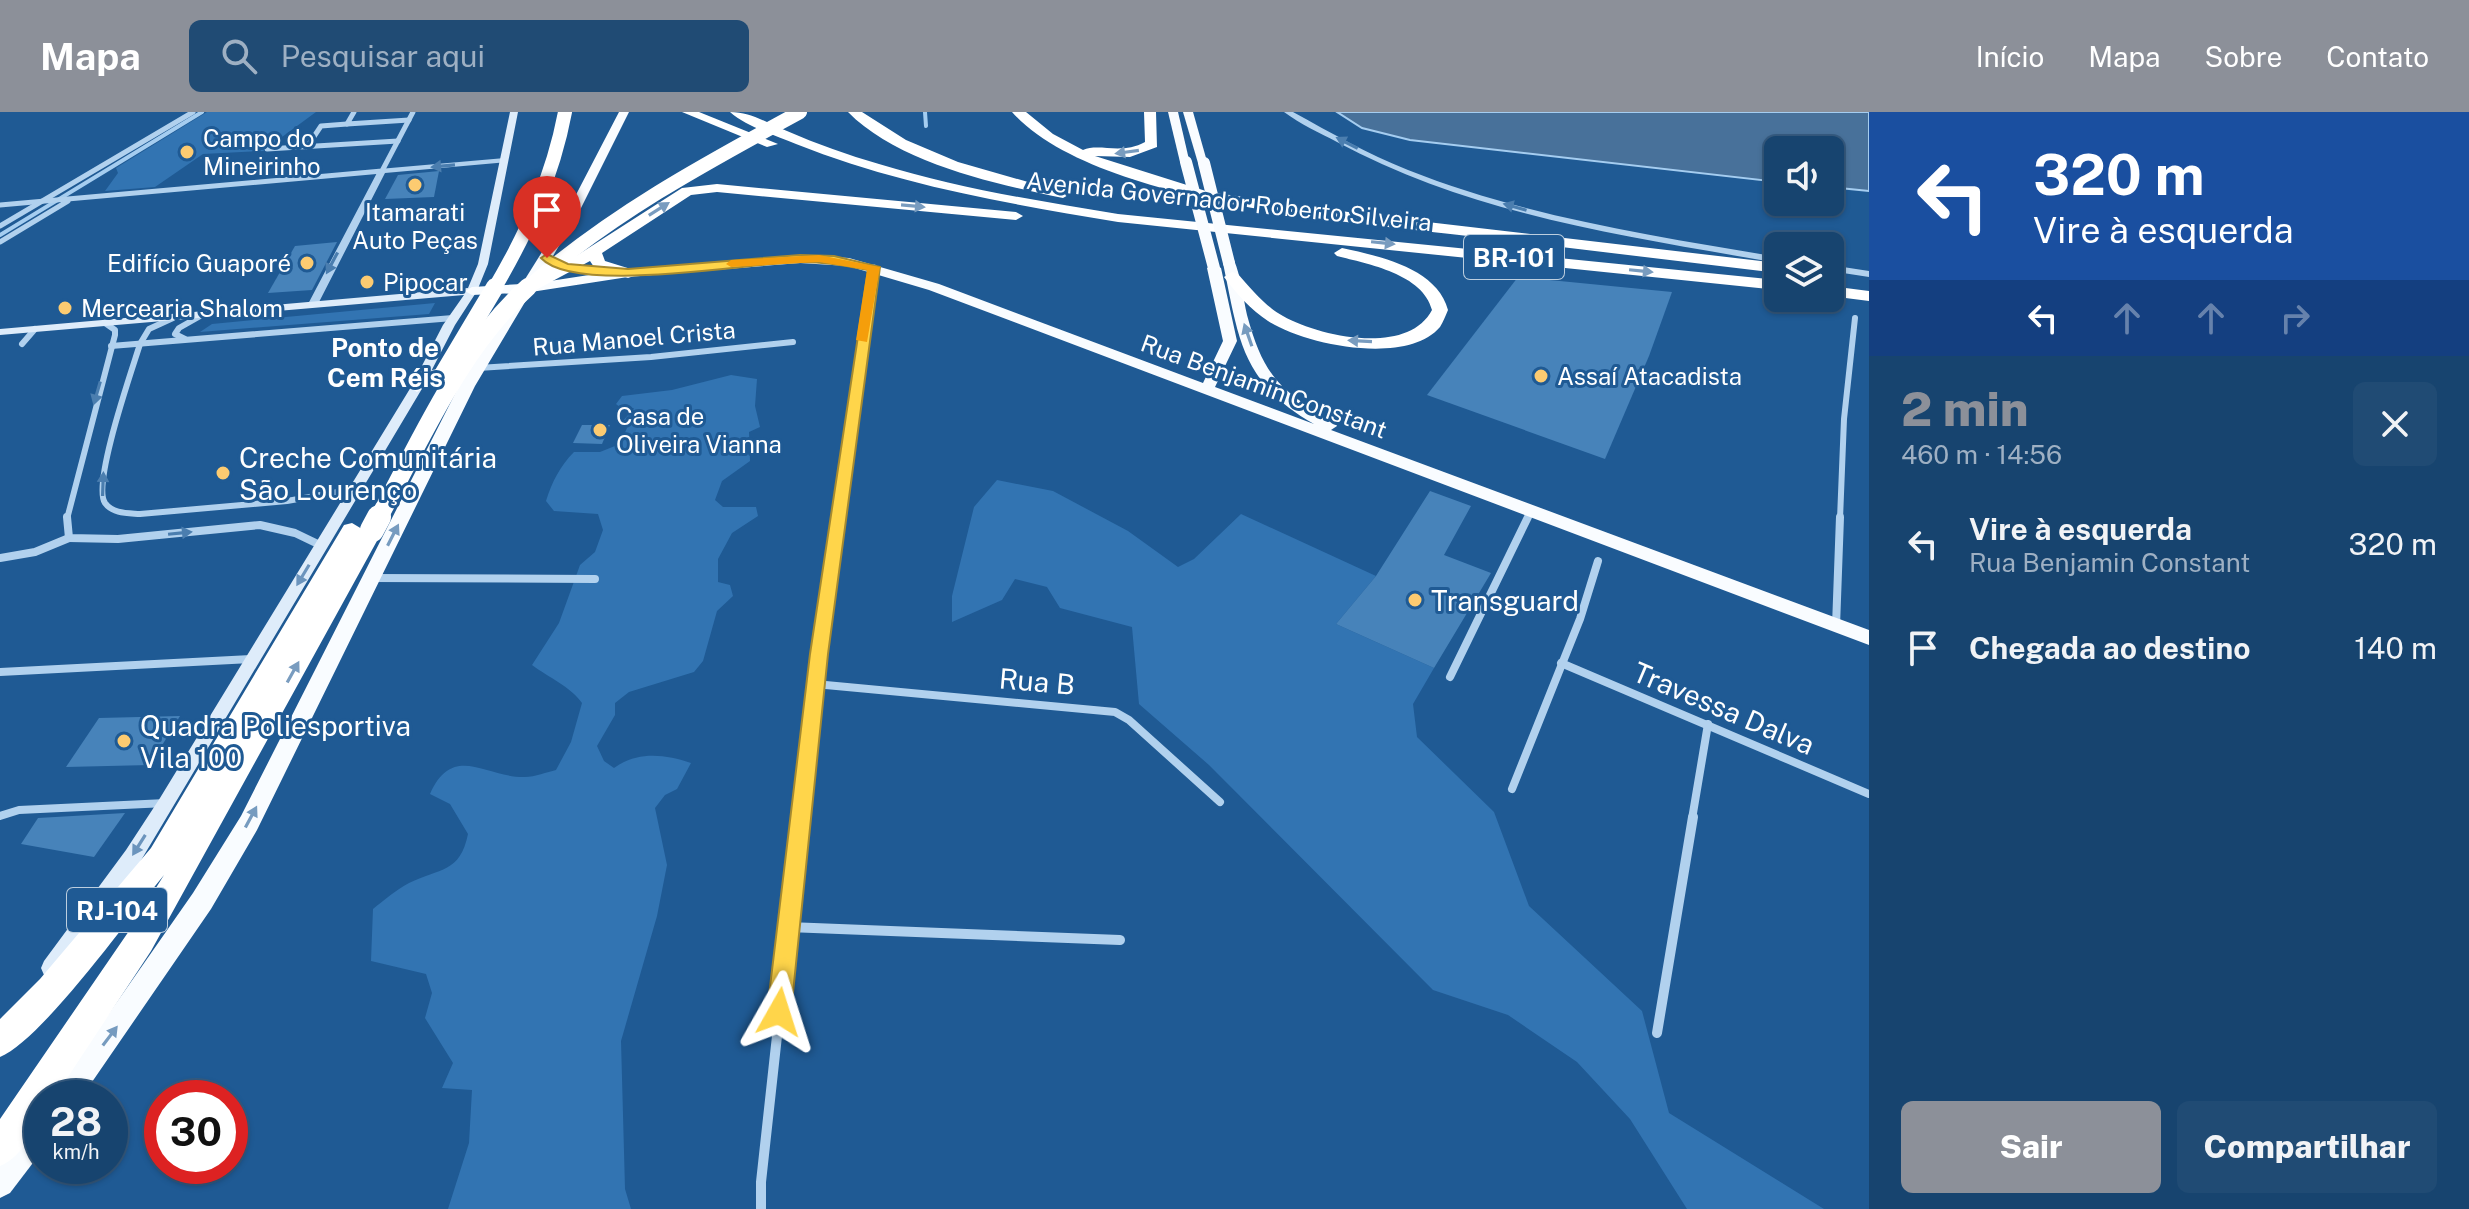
<!DOCTYPE html>
<html lang="pt">
<meta charset="utf-8">
<style>
:root{--surface:#17446f;--page:#204b74;--text:#f1f3f6;--muted:#9eb0c3;--line:#365c82;--accent:#8c9099}
body{margin:0;font-family:"Public Sans",sans-serif;background:var(--page);color:var(--text);height:100vh;display:flex;flex-direction:column;font-size:30px;white-space:nowrap}
*{box-sizing:border-box;margin:0}
p{font-size:26px;color:var(--muted)}
.icon{flex:none;width:44px;height:44px;fill:none;stroke:currentColor;stroke-width:2;stroke-linecap:round;stroke-linejoin:round}
.map{position:relative;flex:1;overflow:hidden}
.panel{display:flex;flex-direction:column;background:var(--surface);width:600px}
.panel>*{flex:none}
.banner{background:#1a4fa0;color:#fff;overflow:hidden}
.tools{position:absolute;left:1764px;top:24px;display:grid;gap:16px}
.tools a{display:grid;place-items:center;width:80px;height:80px;border-radius:12px;background:var(--surface);box-shadow:0 2px 6px #0004,0 0 0 2px var(--line);font-size:40px}
.speed{position:absolute;left:24px;top:968px;display:flex;gap:16px;font-size:40px;font-weight:700;text-align:center}
.speed>*{display:grid;place-content:center;width:104px;height:104px;border-radius:50%;background:var(--surface);box-shadow:0 2px 6px #0004,0 0 0 2px var(--line);line-height:1}
.speed small{font-size:20px;font-weight:400}
.speed .limit{border:12px solid #d22;background:#fff;color:#111}
.pin{position:absolute;display:grid;place-items:center;width:68px;height:68px;color:#fff;margin:-82px -34px;border-radius:50% 50% 50% 0;rotate:-45deg;box-shadow:0 0 8px #0007}
.pin .icon{rotate:45deg}
.me{position:absolute;width:88px;margin:-44px;rotate:6deg;stroke-linejoin:round;filter:drop-shadow(0 0 6px #0008)}
.turn{display:flex;align-items:center;gap:28px;height:168px;padding:0 32px;font-size:36px}
.turn .icon{width:104px;height:104px;stroke-width:2.5}
.turn b{display:block;font-size:56px;line-height:68px}
.lanes{display:flex;align-items:center;height:76px;padding:0 32px;background:#0003;justify-content:center;gap:40px;direction:ltr}
.lanes .off{opacity:.35}
.round{display:grid;place-items:center;flex:none;width:84px;height:84px;border-radius:12px;background:var(--page)}
.headline{display:flex;align-items:center;justify-content:space-between;height:136px;padding:0 32px}
h1{font-size:48px;font-weight:800;line-height:60px;color:var(--accent)}
.action{display:flex;gap:16px;margin-top:auto;padding:16px 32px}
.action a{flex:1;height:92px;border-radius:12px;background:var(--accent);color:#fff;font-size:32px;font-weight:800;line-height:92px;text-align:center}
.action a+a{background:var(--page);color:var(--text)}
ul{padding:0;list-style:none}
li{display:flex;align-items:center;gap:24px;height:104px;padding:0 32px}
li div{flex:1}
li b{display:block;font-size:30px}
li em{font-style:normal}
header{display:flex;align-items:center;gap:48px;box-sizing:border-box;height:112px;padding:0 40px;background:var(--accent);color:#fff}
header strong{font-size:38px}
nav{display:flex;gap:44px;margin-inline-start:auto;font-size:28px}
.search{width:560px;height:72px;background:var(--page);display:flex;align-items:center;gap:20px;box-sizing:border-box;padding:0 28px;border-radius:12px;color:var(--muted);font-size:30px}
main{display:flex;flex:1;min-height:0}
.map>svg:first-child{display:block}
</style>
<header>
<strong>Mapa</strong>
<div class="search"><svg class="icon" aria-label="search" viewBox="0 0 24 24"><circle cx="10" cy="10" r="6"/><path d="M15 15l6 6"/></svg>Pesquisar aqui</div>
<nav><a>Início</a><a>Mapa</a><a>Sobre</a><a>Contato</a></nav>
</header>
<main>
<div class="map">
<svg width="1869" height="1097" viewBox="0 0 1869 1097">
<rect width="100%" height="100%" fill="#1f5a94"/>
<!-- green -->
<g fill="#3274b2">
<polygon points="207,0 316,0 263,39 203,42 155,75 105,79 118,61 116,56"/>
<polygon points="435,191 429,202 200,220 212,212"/>
<path d="M731,263l26,4 -2,27 5,21 -11,5 1,29 -28,20 -7,19 8,7h33l2,9 -26,17 -14,26v23l12,3 3,11 -16,15 -14,50 -9,11 -65,20 -14,11v12l-18,31 7,15 10,7c23,-17 51,-14 77,-5l-14,26 -12,6 -10,13 12,57 -10,51 -36,125 4,148 6,20h-183l21,-66 3,-53 -30,-2 11,-25 -28,-45 7,-25 -6,-19 -55,-13 2,-52c11,-9 23,-19 36,-26 31,-15 51,-10 59,-49l-18,-30 -20,-10c23,-52 56,-16 95,-17 10,0 22,-5 31,-7l15,-28 11,-39c-11,-16 -34,-26 -50,-38l27,-42 21,-58 15,-13 8,-22 -5,-16 -44,-3 -8,-10c6,-19 14,-35 28,-49h26l20,-8 7,-16 -5,-6 12,-14h-13l-5,-4 6,-8 50,-6z"/>
<polygon points="997,368 1053,379 1128,419 1178,455 1194,447 1241,402 1376,464 1336,512 1434,556 1413,592 1417,625 1494,700 1529,794 1642,899 1669,1001 1824,1097 1687,1097 1630,1007 1577,950 1508,903 1433,878 1209,653 1139,592 1132,515 1060,496 1047,475 1015,467 1002,488 952,510 952,484 974,395"/>
</g>
<!-- water -->
<polygon fill="#48719a" stroke="#a5cdf0" stroke-width="2" points="1337,0 1869,0 1869,79 1830,75 1830,38 1778,38 1778,70 1410,28 1362,16"/>
<g fill="none" stroke-linecap="round" stroke-linejoin="round">
<!-- stream -->
<g stroke="#a5cdf0" stroke-width="4">
<polyline points="925,0 926,14"/>
<polyline points="0,123 202,0"/>
</g>
</g>
<!-- building -->
<g fill="#4783ba">
<polygon points="439,59 434,85 385,87 398,63"/>
<polygon points="337,130 312,178 268,181 295,134"/>
<polygon points="1518,165 1672,180 1649,244 1605,347 1427,283"/>
<polygon points="582,313 610,313 602,332 573,331"/>
<polygon points="1430,379 1471,394 1444,443 1491,461 1434,556 1336,512 1376,464"/>
<polygon points="180,604 150,653 66,655 99,606"/>
<polygon points="125,701 94,745 21,732 38,706"/>
</g>
<g fill="none" stroke-linecap="round" stroke-linejoin="round">
<!-- minor-far3 -->
<g stroke="#b1d1ee" stroke-width="5">
<polyline points="354,0 347,12 409,8"/>
<polyline points="307,35 321,14 347,12"/>
<polyline points="267,37 398,29"/>
<polyline points="0,93 382,59 413,0"/>
<polyline points="0,114 193,0"/>
<polyline points="0,130 68,89"/>
<polyline points="871,177 874,155"/>
</g>
<!-- minor-far2 -->
<g stroke="#b1d1ee" stroke-width="6">
<path d="M173,206l-24,11 -9,15c-8,26 -48,140 -35,159 8,11 23,10 35,11l147,-13 67,-12"/>
<polyline points="185,227 175,222 179,216 202,203"/>
<polyline points="22,232 35,217"/>
<polyline points="111,234 453,206"/>
<polyline points="478,256 651,245 793,230"/>
<polyline points="67,407 115,223 115,218 105,211"/>
<polyline points="838,407 871,175"/>
<polyline points="1527,407 1531,398"/>
<polyline points="1840,407 1844,307 1855,206"/>
</g>
<!-- minor-far1 -->
<g stroke="#b1d1ee" stroke-width="8">
<polyline points="67,405 69,426 118,427 260,413 295,421 320,433"/>
<polyline points="0,446 35,440 69,426"/>
<polyline points="372,466 595,467"/>
<polyline points="1836,514 1840,405"/>
<polyline points="1561,551 1869,682"/>
<polyline points="0,560 251,547"/>
<polyline points="1450,565 1528,405"/>
<polyline points="815,572 1115,600 1129,608 1220,690"/>
<polyline points="1512,677 1580,507 1598,449"/>
<polyline points="0,704 19,698 166,691"/>
<polyline points="801,707 838,405"/>
<polyline points="1692,707 1708,612"/>
</g>
<!-- minor -->
<g stroke="#b1d1ee" stroke-width="10">
<polyline points="788,815 1120,828"/>
<polyline points="1657,921 1693,705"/>
<polyline points="761,1097 761,1070 801,705"/>
</g>
<!-- tertiary -->
<g fill="#b1d1ee" fill-rule="evenodd">
<path d="M1284,0h9c38,21 75,42 115,58 118,47 246,66 370,87v6c-149,-26 -306,-48 -441,-121 -17,-9 -37,-18 -53,-30z"/>
<polygon points="505,46 508,46 508,50 385,61 317,194 309,196 307,194 379,57"/>
<polygon points="1830,153 1869,159 1869,165 1830,159"/>
</g>
<!-- secondary -->
<polygon fill="#deecfa" fill-rule="evenodd" points="510,0 518,0 488,152 477,179 455,213 423,275 140,750 58,863 51,866 44,863 41,856 44,849 126,738 160,686 411,275 443,213 464,183 0,223 0,217 468,176 478,152"/>
<!-- primary -->
<g fill="#f9fcff" fill-rule="evenodd">
<path d="M619,0h10l-50,100 -42,71 91,-14 172,-14 49,3 90,26 264,99 20,-42 -16,-73 7,-4 7,4 16,73 -22,46 99,37c-73,-42 -75,-84 -91,-161l11,-3c7,17 9,37 13,55 17,63 34,76 88,108l2,3 -6,4 538,200v15l-940,-355 -81,-24 -48,-3 -172,14 -97,15 -56,94 -218,444 -46,79 -130,189h-31l143,-205 48,-77 218,-430 58,-93 -45,2 -7,-4 7,-4 50,-3 45,-72z"/>
<polygon points="1168,0 1178,0 1190,52 1180,50"/>
<polygon points="1183,0 1193,0 1208,53 1198,51"/>
<polygon points="458,254 465,258 463,261 441,265 417,280 409,275 432,258"/>
<polygon points="42,1001 42,1039 10,1081 0,1086 0,1047 32,1005"/>
</g>
<!-- motorway -->
<g fill="#fff" fill-rule="evenodd">
<polygon points="682,0 699,0 778,32 767,35"/>
<path d="M730,0c21,0 37,11 57,19 30,13 61,24 92,33 78,24 159,37 239,50l660,66v10l-660,-68c-109,-18 -219,-37 -322,-78 -21,-9 -49,-17 -66,-32z"/>
<path d="M848,0h14l44,28 52,22 112,32 -7,4c-68,-14 -165,-35 -215,-86z"/>
<path d="M1012,0h14l27,22 30,16c16,-7 39,5 62,-8l-1,-30h12l1,35 -27,10 -35,-1 114,36 167,24 402,47v10c-100,-12 -200,-24 -300,-36 -123,-15 -382,-32 -466,-125z"/>
<polygon points="717,72 1016,100 1023,104 1016,108 717,80 691,83 602,141 605,149 634,158 634,164 628,166 594,155 590,149 534,179 528,181 520,176 562,153 682,76"/>
<path d="M1342,136c37,8 95,20 106,62 -2,5 -5,12 -8,17 -33,39 -135,18 -172,-6 -17,-11 -32,-28 -44,-44l8,-5 6,2c13,15 27,32 45,42 37,21 125,40 149,-6 -9,-36 -64,-46 -95,-54l-3,-3z"/>
<polygon points="1830,174 1869,179 1869,189 1830,184"/>
<path d="M352,411l10,6 10,-6 8,2 3,5 -232,421 -97,147h-12c0,24 -19,59 -42,68v-47l129,-188 35,-56c-33,40 -122,165 -164,182v-38l40,-40 111,-131 190,-318 3,-5z"/>
</g>
<!-- primary-bridge -->
<g stroke="#f9fcff" stroke-width="12">
<polyline points="1186,50 1214,156"/>
<polyline points="1204,51 1229,151"/>
</g>
<!-- motorway-bridge-far2 -->
<g stroke="#fff" stroke-width="14">
<path d="M494,177c33,-56 59,-113 71,-177"/>
<path d="M526,177c82,-73 178,-125 274,-177"/>
</g>
<!-- motorway-bridge-far1 -->
<g stroke="#fff" stroke-width="18">
<polyline points="442,264 495,175"/>
<path d="M378,407c43,-79 82,-171 150,-232"/>
</g>
<!-- motorway-bridge -->
<polyline stroke="#fff" stroke-width="24" points="372,418 379,405"/>
</g>
<!-- one-way arrows -->
<defs><path id="oneway-solid" d="M-6-.8H1V-3.2L6.5 0L1 3.2V.8H-6Z" transform="scale(2)"/></defs>
<g fill="#4b7eaf">
<use href="#oneway-solid" transform="translate(1347 31) rotate(-153)"/>
<use href="#oneway-solid" transform="translate(443 54) rotate(175)"/>
<use href="#oneway-solid" transform="translate(1515 95) rotate(-164)"/>
<use href="#oneway-solid" transform="translate(332 151) rotate(118)"/>
<use href="#oneway-solid" transform="translate(97 281) rotate(106)"/>
<use href="#oneway-solid" transform="translate(103 372) rotate(-88)"/>
<use href="#oneway-solid" transform="translate(180 421) rotate(-6)"/>
</g>
<g fill="#799cbf">
<use href="#oneway-solid" transform="translate(1127 40) rotate(172)"/>
<use href="#oneway-solid" transform="translate(913 94) rotate(5)"/>
<use href="#oneway-solid" transform="translate(659 97) rotate(-32)"/>
<use href="#oneway-solid" transform="translate(1383 131) rotate(6)"/>
<use href="#oneway-solid" transform="translate(1641 159) rotate(6)"/>
<use href="#oneway-solid" transform="translate(1360 229) rotate(-177)"/>
<use href="#oneway-solid" transform="translate(293 560) rotate(-61)"/>
</g>
<g fill="#769bbf">
<use href="#oneway-solid" transform="translate(1248 223) rotate(-109)"/>
<use href="#oneway-solid" transform="translate(393 423) rotate(-63)"/>
<use href="#oneway-solid" transform="translate(251 705) rotate(-62)"/>
<use href="#oneway-solid" transform="translate(110 924) rotate(-53)"/>
</g>
<g fill="#6b94bd">
<use href="#oneway-solid" transform="translate(303 463) rotate(121)"/>
<use href="#oneway-solid" transform="translate(139 733) rotate(122)"/>
</g>
<!-- route -->
<path fill="#ffd54a" stroke="#a68a30" stroke-width="2" d="M547,142l21,10 60,5 172,-14 34,1 46,11 -52,387 -37,358 -4,8 -8,3 -8,-3 -4,-8 43,-358 58,-384c-23,-5 -44,-8 -67,-8 -53,1 -226,33 -260,-4z"/>
<!-- slow -->
<polygon fill="#f59e0b" points="819,143 880,155 867,230 856,228 867,158 819,150 731,155 726,152 731,148"/>
<!-- markers -->
<g fill="#fccb71" stroke="#1f5a94" stroke-width="3">
<circle cx="187" cy="40" r="8"/>
<circle cx="415" cy="73" r="8"/>
<circle cx="307" cy="151" r="8"/>
<circle cx="367" cy="170" r="8"/>
<circle cx="65" cy="196" r="8"/>
<circle cx="1541" cy="264" r="8"/>
<circle cx="600" cy="318" r="8"/>
<circle cx="223" cy="361" r="8"/>
<circle cx="1415" cy="488" r="8"/>
<circle cx="124" cy="629" r="8"/>
</g>
<g text-anchor="middle" dominant-baseline="central" stroke-width="6" stroke-linejoin="round" paint-order="stroke">
<!-- far-poi labels -->
<g font-size="24" fill="#fff" stroke="#1f5a94" text-anchor="start">
<text x="203" y="26">Campo do<tspan x="203" dy="28">Mineirinho</tspan></text>
<text x="415" y="100" text-anchor="middle">Itamarati<tspan x="415" dy="28">Auto Peças</tspan></text>
<text x="291" y="151" text-anchor="end">Edifício Guaporé</text>
<text x="383" y="170">Pipocar</text>
<text x="81" y="196">Mercearia Shalom</text>
<text x="1557" y="264">Assaí Atacadista</text>
<text x="616" y="304">Casa de<tspan x="616" dy="28">Oliveira Vianna</tspan></text>
</g>
<!-- far-street labels -->
<g font-size="24" fill="#fff" stroke="#1f5a94">
<text transform="translate(1229 89) rotate(6)">Avenida Governador Roberto Silveira</text>
<text transform="translate(634 226) rotate(-5)">Rua Manoel Crista</text>
<text transform="translate(1264 274) rotate(20)">Rua Benjamin Constant</text>
</g>
<!-- shield labels -->
<g fill="#1f5a94" stroke="#bccedf" stroke-width="2">
<rect x="1464" y="123" width="100" height="44" rx="6"/>
<rect x="67" y="776" width="100" height="44" rx="6"/>
</g>
<g font-size="26" font-weight="bold" fill="#fff">
<text x="1514" y="145">BR-101</text>
<text x="117" y="798">RJ-104</text>
</g>
<!-- far-quarter labels -->
<g font-size="26" font-weight="bold" fill="#fff" stroke="#1f5a94">
<text x="385" y="235">Ponto de<tspan x="385" dy="30">Cem Réis</tspan></text>
</g>
<!-- poi labels -->
<g font-size="28" fill="#fff" stroke="#1f5a94" text-anchor="start">
<text x="239" y="345">Creche Comunitária<tspan x="239" dy="32">São Lourenço</tspan></text>
<text x="1431" y="488">Transguard</text>
<text x="140" y="613">Quadra Poliesportiva<tspan x="140" dy="32">Vila 100</tspan></text>
</g>
<!-- street labels -->
<g font-size="28" fill="#fff" stroke="#1f5a94">
<text transform="translate(1037 569) rotate(5)">Rua B</text>
<text transform="translate(1724 596) rotate(23)">Travessa Dalva</text>
</g>
</g>
</svg>
<div class="tools">
<a><svg class="icon" aria-label="sound" viewBox="0 0 24 24"><path d="M4 9h4l5-4v14l-5-4H4zM17 9q2 3 0 6"/></svg></a>
<a><svg class="icon" aria-label="layers" viewBox="0 0 24 24"><path d="M12 4l9 5-9 5-9-5zM3 14l9 5 9-5"/></svg></a>
</div>
<div class="speed"><div>28<small>km/h</small></div><div class="limit">30</div></div>
<div class="pin" style="left:547px;top:146px;background:#d93025"><svg class="icon" aria-label="arrive" viewBox="0 0 24 24"><path d="M6 21V4h12l-3 4 3 4H6"/></svg></div>
<svg class="me" style="left:779px;top:900px" viewBox="-20 -20 40 40"><path d="M0-17L14 15 0 8-14 15z" fill="#ffd54a" stroke="#fff" stroke-width="4"/></svg>
</div>
<section class="panel">
<div class="banner">
<div class="turn"><svg class="icon" aria-label="left" viewBox="0 0 24 24"><path d="M17 20v-9H6M10 6l-5 5 5 5"/></svg><div><b>320 m</b>Vire à esquerda</div></div>
<div class="lanes"><svg class="icon" aria-label="left" viewBox="0 0 24 24"><path d="M17 20v-9H6M10 6l-5 5 5 5"/></svg><svg class="icon off" aria-label="ahead" viewBox="0 0 24 24"><path d="M12 20V5M6 11l6-6 6 6"/></svg><svg class="icon off" aria-label="ahead" viewBox="0 0 24 24"><path d="M12 20V5M6 11l6-6 6 6"/></svg><svg class="icon off" aria-label="right" viewBox="0 0 24 24"><path d="M7 20v-9h11M14 6l5 5-5 5"/></svg></div>
</div>
<div class="headline"><div><h1>2 min</h1><p>460 m · 14:56</p></div><a class="round"><svg class="icon" aria-label="close" viewBox="0 0 24 24"><path d="M6 6l12 12M18 6L6 18"/></svg></a></div>
<ul>
<li><svg class="icon" aria-label="left" viewBox="0 0 24 24"><path d="M17 20v-9H6M10 6l-5 5 5 5"/></svg><div><b>Vire à esquerda</b><p>Rua Benjamin Constant</p></div><em>320 m</em></li>
<li><svg class="icon" aria-label="arrive" viewBox="0 0 24 24"><path d="M6 21V4h12l-3 4 3 4H6"/></svg><div><b>Chegada ao destino</b></div><em>140 m</em></li>
</ul>
<div class="action"><a>Sair</a><a>Compartilhar</a></div>
</section>
</main>
